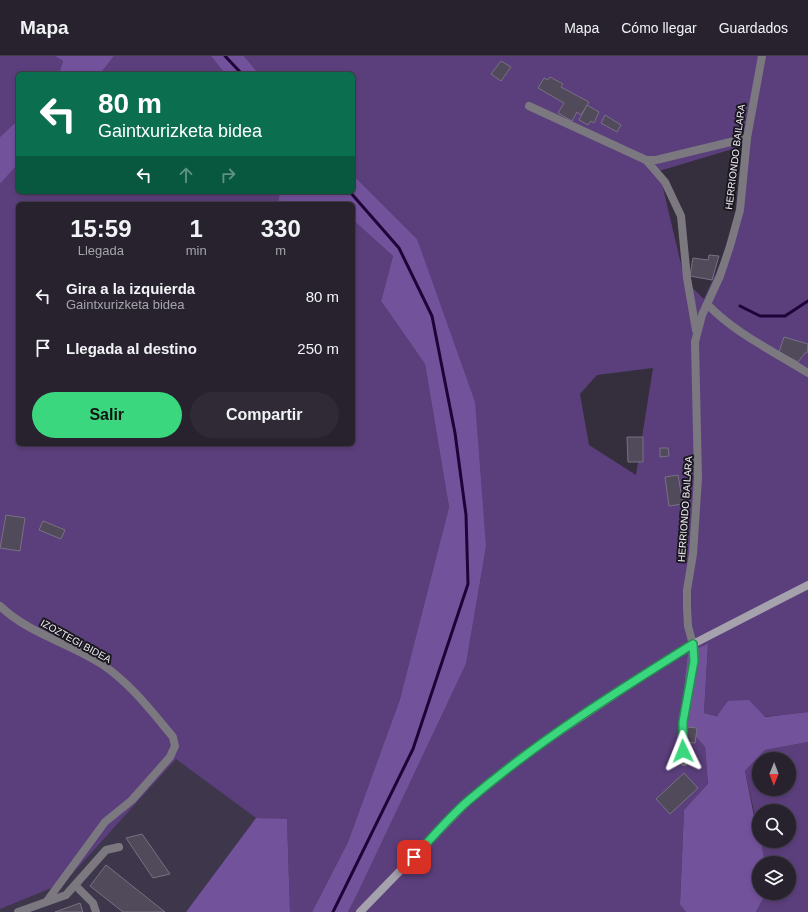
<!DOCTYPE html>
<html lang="es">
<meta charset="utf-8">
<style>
:root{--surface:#27222e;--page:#2f2a36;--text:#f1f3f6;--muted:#a4a4aa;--line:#433f4a;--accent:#3bd77e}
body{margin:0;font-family:Arial,sans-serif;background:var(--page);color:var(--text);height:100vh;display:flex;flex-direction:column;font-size:15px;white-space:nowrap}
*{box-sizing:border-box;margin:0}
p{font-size:13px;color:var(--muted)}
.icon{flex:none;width:22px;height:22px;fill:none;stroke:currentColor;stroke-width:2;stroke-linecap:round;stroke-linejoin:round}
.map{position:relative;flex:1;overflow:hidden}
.details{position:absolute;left:16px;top:146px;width:339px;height:244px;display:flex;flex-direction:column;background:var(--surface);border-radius:6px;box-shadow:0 2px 6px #0003,0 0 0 1px var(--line)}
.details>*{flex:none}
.guide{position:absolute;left:16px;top:16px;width:339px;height:122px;border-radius:6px;box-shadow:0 2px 6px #0003,0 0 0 1px var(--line);background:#0b6e4f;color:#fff;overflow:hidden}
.needle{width:26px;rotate:181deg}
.fabs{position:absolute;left:752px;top:696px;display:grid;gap:8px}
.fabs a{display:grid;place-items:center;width:44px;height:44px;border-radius:50%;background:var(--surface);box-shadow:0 2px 6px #0003,0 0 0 1px var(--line);font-size:20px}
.pin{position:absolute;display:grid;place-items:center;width:34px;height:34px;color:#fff;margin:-17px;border-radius:8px;box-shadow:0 2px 6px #0006}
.me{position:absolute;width:44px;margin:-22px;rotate:358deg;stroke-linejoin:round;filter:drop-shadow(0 0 3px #0008)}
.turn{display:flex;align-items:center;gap:14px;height:84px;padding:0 16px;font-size:18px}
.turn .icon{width:52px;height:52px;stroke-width:2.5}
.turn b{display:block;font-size:28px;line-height:34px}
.lanes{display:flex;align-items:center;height:38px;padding:0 16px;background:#0003;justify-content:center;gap:20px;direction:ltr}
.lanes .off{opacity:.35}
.eta{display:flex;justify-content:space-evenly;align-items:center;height:68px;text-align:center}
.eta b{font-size:24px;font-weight:800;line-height:28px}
.button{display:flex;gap:8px;margin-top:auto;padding:8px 16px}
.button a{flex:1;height:46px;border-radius:24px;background:var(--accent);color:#111;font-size:16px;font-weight:800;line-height:46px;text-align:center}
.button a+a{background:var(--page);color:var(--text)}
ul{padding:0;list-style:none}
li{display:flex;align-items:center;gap:12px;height:52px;padding:0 16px}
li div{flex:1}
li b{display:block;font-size:15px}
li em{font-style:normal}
header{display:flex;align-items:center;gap:24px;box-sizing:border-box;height:56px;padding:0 20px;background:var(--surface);border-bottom:1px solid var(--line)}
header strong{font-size:19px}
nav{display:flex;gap:22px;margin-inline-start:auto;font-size:14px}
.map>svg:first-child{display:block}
</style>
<header>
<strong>Mapa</strong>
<nav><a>Mapa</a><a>Cómo llegar</a><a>Guardados</a></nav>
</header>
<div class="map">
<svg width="808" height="856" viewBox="0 0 808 856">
<rect width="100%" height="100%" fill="#342e3d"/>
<!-- built -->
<polygon fill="#3e364b" points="176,702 256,762 186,856 0,856 0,853 64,827"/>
<!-- green -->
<g fill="#5b3f7c" fill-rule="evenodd">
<polygon points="0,0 55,0 63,5 59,18 18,18 18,64 0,81"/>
<polygon points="114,0 211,0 225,18 100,18"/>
<path d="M244,0h564v656c-34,4 -70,9 -104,1l4,-68 -20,7 -8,67 25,28 3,38 -24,25 -4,93 6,9h-338l118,-248 20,-117 -69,-308 -64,-64v-101h-94zM743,90l-9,87 -30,66 -19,-18 -26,-110zM653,312l-17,107 -47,-30 -9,-51 17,-19z"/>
<polygon points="18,108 18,136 280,136 278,147 279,148 18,148 18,388 353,388 353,164 393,200 381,245 425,308 449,451 400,643 348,786 312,856 290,856 287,764 256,762 176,703 64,827 0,853 0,128"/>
<path d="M808,686v170h-52l10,-19h23v-30h-24l-4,-22h28v-30h-30v23l-14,-63 20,-21zM759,703h30v30h-30z"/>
</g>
<!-- forest -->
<g fill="#73529c">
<polygon points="55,0 114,0 100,18 59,18 63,5"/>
<polygon points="211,0 244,0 259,18 225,18"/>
<polygon points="18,64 18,108 0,128 0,81"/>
<polygon points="353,119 417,183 475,346 486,491 466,608 359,834 348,856 312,856 348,786 400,643 449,451 425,308 381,245 393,200 353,164 353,148 336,148 332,145 329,148 278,147 280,136 353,136"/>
<polygon points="708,588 704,657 717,660 728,645 749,644 765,661 808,656 808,686 765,694 745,715 759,785 761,785 765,807 759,807 759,837 766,837 756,856 686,856 680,848 684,754 708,728 705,691 680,663 688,596"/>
<polygon points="256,762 287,763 290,856 186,856"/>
</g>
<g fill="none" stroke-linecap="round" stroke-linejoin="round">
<!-- stream -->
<g stroke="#1f0338" stroke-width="3">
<polyline points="225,0 242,18"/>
<polyline points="740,250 760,260 785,260 808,245"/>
<polyline points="333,856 413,693 468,528 466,459 455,377 432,260 399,192 350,136"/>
</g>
</g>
<!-- building -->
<g fill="#504a5a" stroke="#787183">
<polygon points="501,5 511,11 501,25 491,18"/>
<polygon points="550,21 563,28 561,31 589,46 581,59 577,56 572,65 558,57 564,47 538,32 544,22 548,24"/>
<polygon points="587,49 599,56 594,67 591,65 588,69 579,64"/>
<polygon points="605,59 621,69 617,76 601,67"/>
<polygon points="709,199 719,200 712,224 690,220 693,202 708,204"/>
<polygon points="784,281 808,288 807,297 805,297 798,306 779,296"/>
<polygon points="627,381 643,381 643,406 628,406"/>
<polygon points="660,392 668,392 669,400 660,401"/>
<polygon points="678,419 683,448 669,450 665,421"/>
<polygon points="6,459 25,462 20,495 0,492"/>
<polygon points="43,465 65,474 61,483 39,474"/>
<polygon points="687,671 697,672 695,687 686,686"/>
<polygon points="684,717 698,732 670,758 656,743"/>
<polygon points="142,778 170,818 153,822 126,782"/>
<polygon points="106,809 165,856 123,856 90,830"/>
<polygon points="80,847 83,856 55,856"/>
</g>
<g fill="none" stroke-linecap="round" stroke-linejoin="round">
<!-- street -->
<g stroke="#7c7880" stroke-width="8">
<polyline points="529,50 646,104 656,104 747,82"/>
<polyline points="646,104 665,126 681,160 687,222 696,274"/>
<path d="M707,248c30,31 65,46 101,69"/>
<path d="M0,550c29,28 70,37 103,59 28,19 49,47 70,72l2,9 -5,11 -38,43 -27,22 -58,79"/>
<polyline points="684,706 681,685 683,666 695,596 688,570 687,552 687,534 693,498 698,422 695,286 702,259 720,220 730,190 740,154 747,82 762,0"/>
<polyline points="75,829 93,847 96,856"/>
<polyline points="18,856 66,839 106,794 119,791"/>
</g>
<!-- secondary -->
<polyline stroke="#a5a1ad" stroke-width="8" points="360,856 467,746 523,700 647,617 693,588 808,529"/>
</g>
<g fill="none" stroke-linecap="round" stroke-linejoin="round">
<!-- route casing -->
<g stroke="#268c52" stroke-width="10">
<path id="route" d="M414,801c18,-19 35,-40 55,-57 69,-59 147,-108 224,-156l1,17 -11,61v29"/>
</g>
<!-- route -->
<use href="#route" stroke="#3bd77e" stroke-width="7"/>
</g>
<g text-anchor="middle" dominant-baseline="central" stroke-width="4" stroke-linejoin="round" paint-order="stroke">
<!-- street labels -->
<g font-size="10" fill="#f0ecf6" stroke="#1a181e">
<text transform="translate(735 101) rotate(-83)">HERRIONDO BAILARA</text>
<text transform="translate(685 453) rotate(-86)">HERRIONDO BAILARA</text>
<text transform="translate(76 585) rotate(29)">IZOZTEGI BIDEA</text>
</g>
</g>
</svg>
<div class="fabs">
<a><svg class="needle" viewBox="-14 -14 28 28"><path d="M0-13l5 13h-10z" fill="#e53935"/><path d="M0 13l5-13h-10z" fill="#a4a4aa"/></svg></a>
<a><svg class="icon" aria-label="search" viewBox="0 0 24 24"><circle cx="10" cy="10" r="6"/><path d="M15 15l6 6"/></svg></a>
<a><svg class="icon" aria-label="layers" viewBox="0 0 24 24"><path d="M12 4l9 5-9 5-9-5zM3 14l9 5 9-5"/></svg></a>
</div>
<div class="pin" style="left:414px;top:801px;background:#d93025"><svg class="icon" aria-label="arrive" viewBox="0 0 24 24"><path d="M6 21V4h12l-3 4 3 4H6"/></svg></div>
<svg class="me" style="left:683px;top:695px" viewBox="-20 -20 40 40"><path d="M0-17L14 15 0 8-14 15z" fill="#3bd77e" stroke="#fff" stroke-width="4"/></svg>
<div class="guide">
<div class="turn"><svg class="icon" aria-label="left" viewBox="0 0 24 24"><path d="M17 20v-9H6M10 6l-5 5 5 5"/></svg><div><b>80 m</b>Gaintxurizketa bidea</div></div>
<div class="lanes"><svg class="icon" aria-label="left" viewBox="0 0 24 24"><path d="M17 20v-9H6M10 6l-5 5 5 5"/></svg><svg class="icon off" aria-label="ahead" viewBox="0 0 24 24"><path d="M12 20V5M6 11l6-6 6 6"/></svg><svg class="icon off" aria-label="right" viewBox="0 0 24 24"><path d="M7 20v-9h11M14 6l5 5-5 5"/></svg></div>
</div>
<section class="details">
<div class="eta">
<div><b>15:59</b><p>Llegada</p></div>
<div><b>1</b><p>min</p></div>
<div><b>330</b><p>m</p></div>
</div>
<ul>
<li><svg class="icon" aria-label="left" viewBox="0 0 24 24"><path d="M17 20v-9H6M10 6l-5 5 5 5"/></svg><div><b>Gira a la izquierda</b><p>Gaintxurizketa bidea</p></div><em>80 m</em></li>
<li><svg class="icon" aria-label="arrive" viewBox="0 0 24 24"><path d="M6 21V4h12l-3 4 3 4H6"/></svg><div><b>Llegada al destino</b></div><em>250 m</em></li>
</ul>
<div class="button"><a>Salir</a><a>Compartir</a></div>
</section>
</div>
